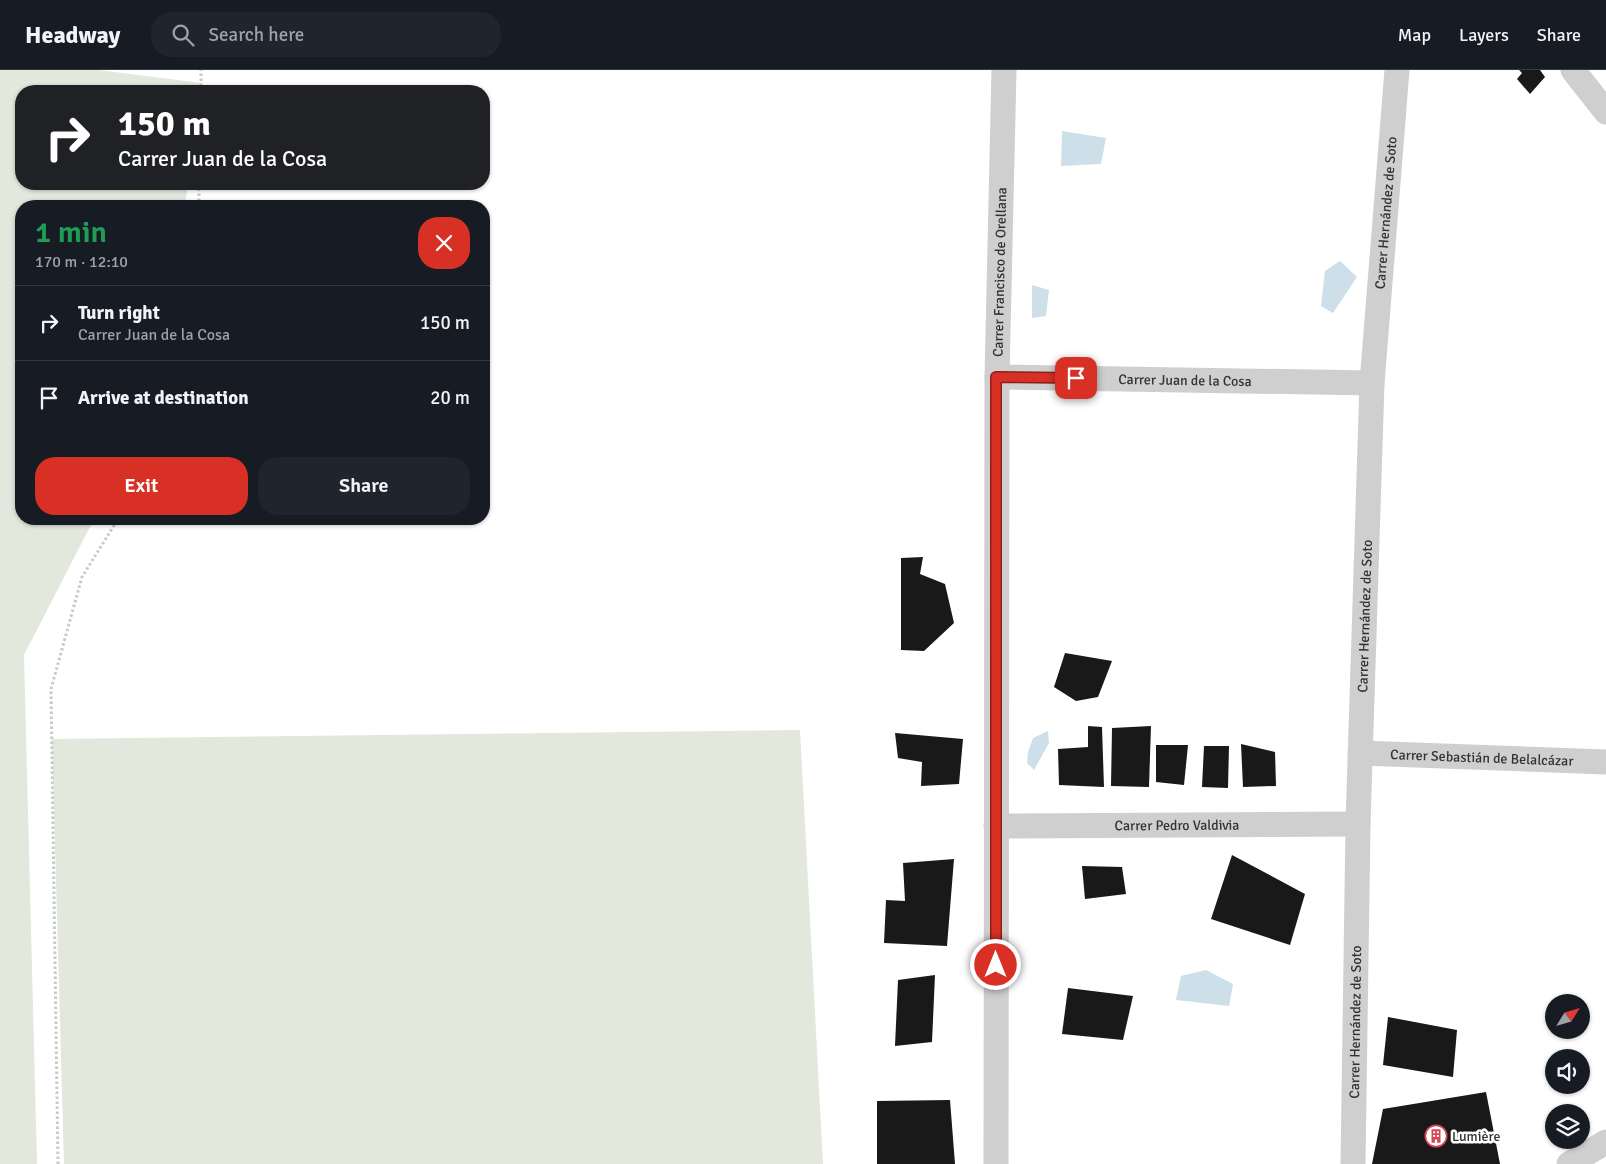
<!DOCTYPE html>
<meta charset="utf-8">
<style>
:root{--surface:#171b24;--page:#20242c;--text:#f1f3f6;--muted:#9ea1a6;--line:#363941;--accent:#d93025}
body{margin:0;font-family:Signika,sans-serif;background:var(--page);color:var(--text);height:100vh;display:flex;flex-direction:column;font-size:19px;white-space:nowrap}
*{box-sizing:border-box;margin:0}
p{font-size:16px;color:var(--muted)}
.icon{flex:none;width:28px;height:28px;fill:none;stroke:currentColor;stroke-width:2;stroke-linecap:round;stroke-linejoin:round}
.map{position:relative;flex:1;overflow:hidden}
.sheet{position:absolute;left:15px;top:130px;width:475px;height:325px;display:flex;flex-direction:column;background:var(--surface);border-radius:20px;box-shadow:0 1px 4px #0004}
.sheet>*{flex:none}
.hud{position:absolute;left:15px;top:15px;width:475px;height:105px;border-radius:20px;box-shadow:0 1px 4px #0004;background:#202124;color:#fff;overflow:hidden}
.needle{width:32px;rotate:53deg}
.fabs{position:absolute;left:1545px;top:924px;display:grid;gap:10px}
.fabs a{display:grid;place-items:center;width:45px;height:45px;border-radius:50%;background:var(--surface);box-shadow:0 1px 4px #0004;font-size:25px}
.pin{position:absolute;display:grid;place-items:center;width:42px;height:42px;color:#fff;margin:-21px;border-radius:10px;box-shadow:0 2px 8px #0006}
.me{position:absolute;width:55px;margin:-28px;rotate:0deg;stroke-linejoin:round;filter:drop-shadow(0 0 4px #0008)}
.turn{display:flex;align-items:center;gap:18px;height:105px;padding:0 20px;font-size:22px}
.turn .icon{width:65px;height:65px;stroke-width:2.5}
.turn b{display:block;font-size:35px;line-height:42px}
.round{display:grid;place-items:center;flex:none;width:52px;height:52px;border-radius:20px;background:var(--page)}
.head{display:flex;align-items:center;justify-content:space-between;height:85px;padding:0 20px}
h1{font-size:30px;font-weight:600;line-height:38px;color:#1e9e55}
.button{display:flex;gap:10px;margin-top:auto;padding:10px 20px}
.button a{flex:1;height:58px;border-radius:20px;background:var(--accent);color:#fff;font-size:20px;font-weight:600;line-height:58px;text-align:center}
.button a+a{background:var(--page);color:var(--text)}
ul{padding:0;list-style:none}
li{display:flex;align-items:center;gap:15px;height:75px;padding:0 20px;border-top:1px solid var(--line)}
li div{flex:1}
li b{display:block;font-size:19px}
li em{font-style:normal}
header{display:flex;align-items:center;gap:30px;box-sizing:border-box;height:70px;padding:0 25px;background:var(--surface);border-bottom:1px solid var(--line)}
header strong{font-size:24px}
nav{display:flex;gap:28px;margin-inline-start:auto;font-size:18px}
.search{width:350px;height:45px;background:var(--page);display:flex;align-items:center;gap:12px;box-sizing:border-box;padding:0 18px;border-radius:20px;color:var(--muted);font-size:19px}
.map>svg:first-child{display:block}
</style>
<header>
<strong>Headway</strong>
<div class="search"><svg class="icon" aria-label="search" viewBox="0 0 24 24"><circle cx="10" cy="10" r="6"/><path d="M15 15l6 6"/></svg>Search here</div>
<nav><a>Map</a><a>Layers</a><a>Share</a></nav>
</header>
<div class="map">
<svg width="1606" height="1094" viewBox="0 0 1606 1094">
<rect width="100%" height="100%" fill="#fff"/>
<!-- green -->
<g fill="#e2e8dc">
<polygon points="0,0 99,0 201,13 200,21 21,21 21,114 188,114 185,136 21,136 21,449 94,449 24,585 37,1094 0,1094"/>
<polygon points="800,660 823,1094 64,1094 52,669"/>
</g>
<!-- water -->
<g fill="#cddfe9">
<polygon points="1062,61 1106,68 1101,94 1061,96"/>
<polygon points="1340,191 1357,207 1333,243 1321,236 1325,201"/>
<polygon points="1032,215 1049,220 1046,246 1032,248"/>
<polygon points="1048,661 1049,673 1034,700 1027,693 1028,682 1033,668"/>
<polygon points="1206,900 1233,914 1229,936 1176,930 1181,906"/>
</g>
<!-- building -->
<g fill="#191919">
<polygon points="1519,0 1540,0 1545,7 1530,24 1517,9 1522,3"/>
<polygon points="923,487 920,504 945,514 954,553 924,581 901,580 901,488"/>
<polygon points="1065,583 1112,591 1098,627 1076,631 1054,617"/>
<polygon points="1088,656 1102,657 1104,717 1059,715 1058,679 1088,677"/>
<polygon points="1151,656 1149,717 1111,716 1112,658"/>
<polygon points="895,663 963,669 959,714 921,716 922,692 898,688"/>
<polygon points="1241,674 1275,682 1276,716 1243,717"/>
<polygon points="1156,675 1188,675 1184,715 1156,712"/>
<polygon points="1204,676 1229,676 1228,718 1202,717"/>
<polygon points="1232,785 1305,824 1290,875 1211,849"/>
<polygon points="954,789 947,876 884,873 886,830 905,831 903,793"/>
<polygon points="1082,796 1122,797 1126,824 1085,829"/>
<polygon points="935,905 932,972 895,976 898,910"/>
<polygon points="1068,918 1133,926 1123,970 1062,964"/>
<polygon points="1388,947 1457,960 1453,1007 1383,995"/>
<polygon points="1486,1022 1500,1094 1372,1094 1383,1039"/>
<polygon points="950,1030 955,1094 877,1094 877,1031"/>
</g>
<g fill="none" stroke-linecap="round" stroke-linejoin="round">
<!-- path -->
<g stroke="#c9c9c9" stroke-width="3" stroke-dasharray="2.5 2.5" stroke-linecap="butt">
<polyline points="201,21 201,0"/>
<polyline points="199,136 199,114"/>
<polyline points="58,1094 51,619 82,507 118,449"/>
</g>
<!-- minor -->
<g stroke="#cfcfcf" stroke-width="25">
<polyline points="1573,0 1606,42"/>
<path id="s1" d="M997,307l375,6"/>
<path id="s2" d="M1360,683l246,9"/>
<path id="s3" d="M996,756l362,-2"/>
<path id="s4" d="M996,1094l1,-787 7,-307"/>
<path id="s5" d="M1353,1094l5,-340 14,-441 25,-313"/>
<polyline points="1569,1094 1606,1072"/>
</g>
</g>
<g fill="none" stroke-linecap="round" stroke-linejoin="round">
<!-- route casing -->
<g stroke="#8d1f18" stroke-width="12">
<polyline id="route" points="996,895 996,307 1076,308"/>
</g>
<!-- route -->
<use href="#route" stroke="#d93025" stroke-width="9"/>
</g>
<!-- icons -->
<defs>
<g id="building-ring" transform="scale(1.125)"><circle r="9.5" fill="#fff" stroke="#d74653" stroke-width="1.5"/><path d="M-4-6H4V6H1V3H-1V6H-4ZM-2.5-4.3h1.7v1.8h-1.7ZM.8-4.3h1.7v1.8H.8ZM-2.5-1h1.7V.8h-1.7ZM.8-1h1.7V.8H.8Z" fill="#d74653"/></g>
</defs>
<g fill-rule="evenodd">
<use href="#building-ring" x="1436" y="1066"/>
</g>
<g text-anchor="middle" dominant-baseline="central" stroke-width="5" stroke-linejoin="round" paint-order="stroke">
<!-- street labels -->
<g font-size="14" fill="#323232" stroke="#fff">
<text stroke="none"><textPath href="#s5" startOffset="952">Carrer Hernández de Soto</textPath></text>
<text stroke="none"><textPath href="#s4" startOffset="892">Carrer Francisco de Orellana</textPath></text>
<text stroke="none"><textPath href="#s1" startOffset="188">Carrer Juan de la Cosa</textPath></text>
<text stroke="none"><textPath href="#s5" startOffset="548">Carrer Hernández de Soto</textPath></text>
<text stroke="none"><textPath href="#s2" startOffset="122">Carrer Sebastián de Belalcázar</textPath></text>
<text stroke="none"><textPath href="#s3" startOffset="181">Carrer Pedro Valdivia</textPath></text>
<text stroke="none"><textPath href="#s5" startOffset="142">Carrer Hernández de Soto</textPath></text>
</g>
<!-- poi labels -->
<g font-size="14" fill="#323232" stroke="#fff" text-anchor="start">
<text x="1452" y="1066">Lumière</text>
</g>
</g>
</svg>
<div class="fabs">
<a><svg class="needle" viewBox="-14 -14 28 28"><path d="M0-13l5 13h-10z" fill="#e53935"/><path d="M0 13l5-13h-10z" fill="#9ea1a6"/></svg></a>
<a><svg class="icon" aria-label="sound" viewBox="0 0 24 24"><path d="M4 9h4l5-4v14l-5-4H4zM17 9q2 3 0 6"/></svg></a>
<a><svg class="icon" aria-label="layers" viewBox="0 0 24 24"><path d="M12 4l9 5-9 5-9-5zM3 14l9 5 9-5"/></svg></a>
</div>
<div class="pin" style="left:1076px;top:308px;background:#d93025"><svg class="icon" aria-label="arrive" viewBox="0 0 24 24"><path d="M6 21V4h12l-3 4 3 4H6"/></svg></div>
<svg class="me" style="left:996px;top:895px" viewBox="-20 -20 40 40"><circle r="17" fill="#d93025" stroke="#fff" stroke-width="3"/><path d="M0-11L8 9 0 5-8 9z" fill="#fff"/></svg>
<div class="hud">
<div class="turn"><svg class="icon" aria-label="right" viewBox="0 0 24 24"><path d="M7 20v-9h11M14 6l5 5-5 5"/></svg><div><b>150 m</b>Carrer Juan de la Cosa</div></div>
</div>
<section class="sheet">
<div class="head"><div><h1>1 min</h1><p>170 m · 12:10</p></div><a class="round" style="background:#d93025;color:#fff"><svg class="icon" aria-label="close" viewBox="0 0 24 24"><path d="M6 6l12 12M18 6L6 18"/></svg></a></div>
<ul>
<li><svg class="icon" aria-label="right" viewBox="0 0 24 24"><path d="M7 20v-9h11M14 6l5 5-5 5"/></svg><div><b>Turn right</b><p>Carrer Juan de la Cosa</p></div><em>150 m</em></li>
<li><svg class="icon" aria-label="arrive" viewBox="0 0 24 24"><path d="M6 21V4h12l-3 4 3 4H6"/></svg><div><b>Arrive at destination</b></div><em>20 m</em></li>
</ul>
<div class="button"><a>Exit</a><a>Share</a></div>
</section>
</div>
